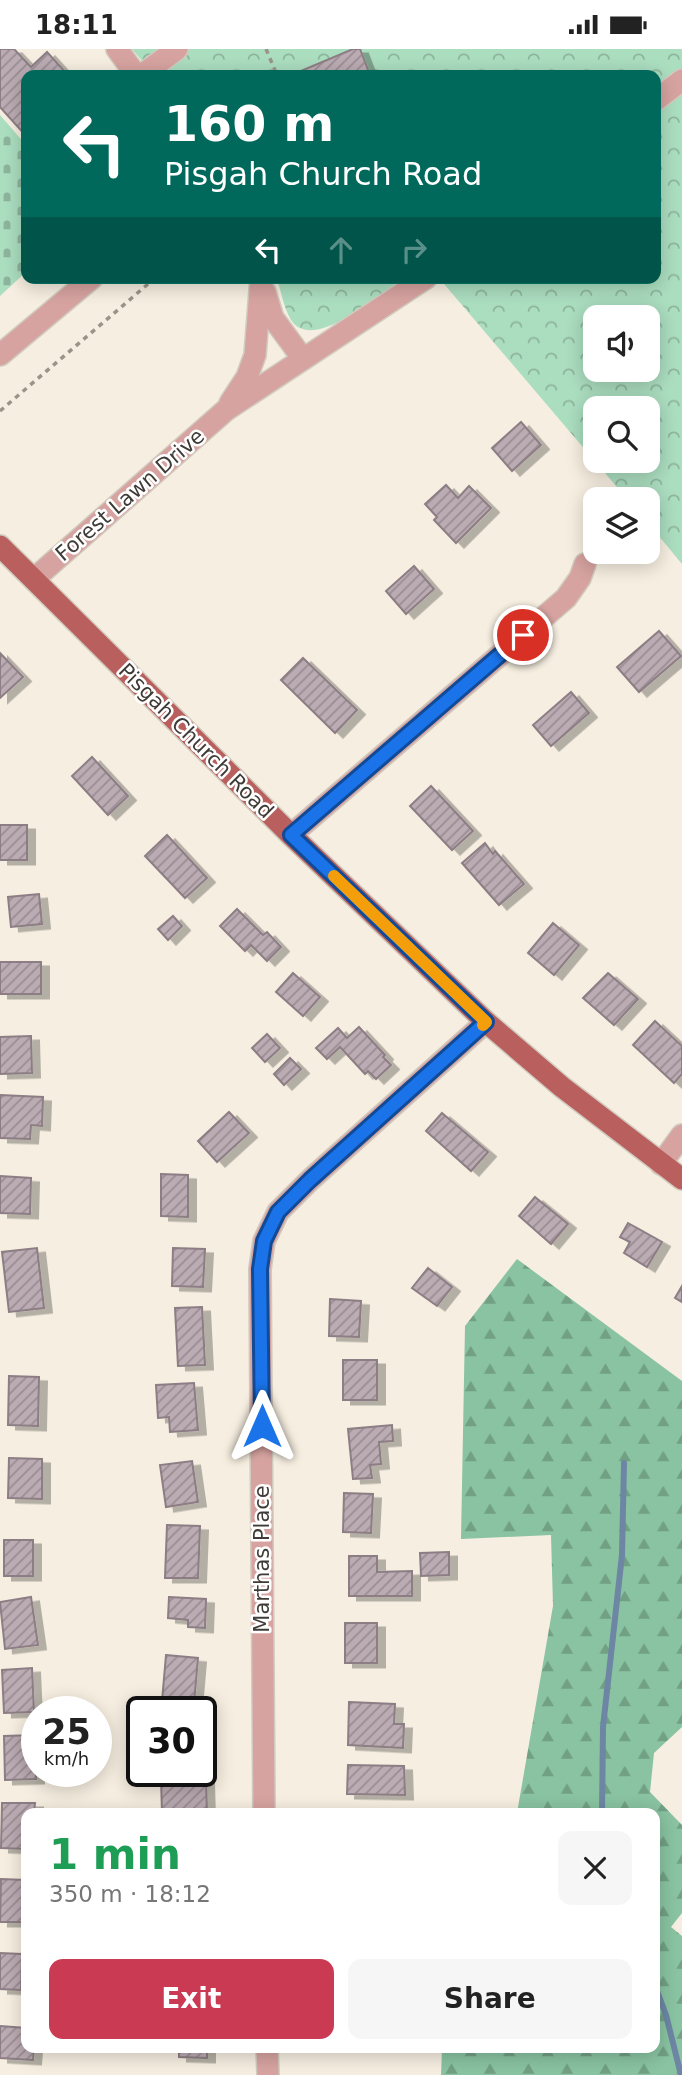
<!DOCTYPE html>
<meta charset="utf-8">
<style>
:root{--surface:#fff;--page:#f6f6f6;--text:#222;--muted:#767676;--accent:#ca3a53}
body{margin:0;font-family:"DejaVu Sans",sans-serif;background:var(--page);color:var(--text);height:100vh;display:flex;flex-direction:column;font-size:26px;white-space:nowrap}
*{box-sizing:border-box;margin:0}
p{font-size:23px;color:var(--muted)}
.icon{flex:none;width:38px;height:38px;fill:none;stroke:currentColor;stroke-width:2;stroke-linecap:round;stroke-linejoin:round}
.map{position:relative;flex:1;overflow:hidden}
.side{position:absolute;left:21px;top:1759px;width:639px;height:245px;display:flex;flex-direction:column;background:var(--surface);border-radius:14px;box-shadow:0 4px 18px #0003}
.side>*{flex:none}
.hud{position:absolute;left:21px;top:21px;width:640px;height:214px;border-radius:14px;box-shadow:0 4px 18px #0003;background:#00695c;color:#fff;overflow:hidden}
.buttons{position:absolute;left:583px;top:256px;display:grid;gap:14px}
.buttons a{display:grid;place-items:center;width:77px;height:77px;border-radius:14px;background:var(--surface);box-shadow:0 4px 18px #0003;font-size:35px}
.speed{position:absolute;left:21px;top:1647px;display:flex;gap:14px;font-size:35px;font-weight:700;text-align:center}
.speed>*{display:grid;place-content:center;width:91px;height:91px;border-radius:50%;background:var(--surface);box-shadow:0 4px 18px #0003;line-height:1}
.speed small{font-size:18px;font-weight:400}
.speed .limit{border:4px solid #111;border-radius:10px;background:#fff;color:#111}
.pin{position:absolute;display:grid;place-items:center;width:60px;height:60px;color:#fff;margin:-30px;border:4px solid #fff;border-radius:50%;box-shadow:0 2px 7px #0007}
.me{position:absolute;width:77px;margin:-38px;rotate:0deg;stroke-linejoin:round;filter:drop-shadow(0 0 5px #0008)}
.turn{display:flex;align-items:center;gap:24px;height:147px;padding:0 28px;font-size:32px}
.turn .icon{width:91px;height:91px;stroke-width:2.5}
.turn b{display:block;font-size:49px;line-height:60px}
.lanes{display:flex;align-items:center;height:66px;padding:0 28px;background:#0003;justify-content:center;gap:35px;direction:ltr}
.lanes .off{opacity:.35}
.round{display:grid;place-items:center;flex:none;width:74px;height:74px;border-radius:14px;background:var(--page)}
.headline{display:flex;align-items:center;justify-content:space-between;height:119px;padding:0 28px}
h1{font-size:42px;font-weight:800;line-height:52px;color:#1e9e55}
.action{display:flex;gap:14px;margin-top:auto;padding:14px 28px}
.action a{flex:1;height:80px;border-radius:14px;background:var(--accent);color:#fff;font-size:28px;font-weight:800;line-height:80px;text-align:center}
.action a+a{background:var(--page);color:var(--text)}
.status{display:flex;justify-content:space-between;align-items:center;height:49px;padding:0 35px;background:var(--surface);direction:ltr}
.status svg{height:19px;fill:currentColor}
.map>svg:first-child{display:block}
</style>
<div class="status"><b>18:11</b><svg viewBox="0 0 49 12"><path d="M0 12V9h3v3zM5 12V6h3v6zM10 12V3h3v9zM15 12V0h3v12zM26 1h20v11H26zM47 4h2v5h-2z"/></svg></div>
<div class="map">
<svg width="682" height="2026" viewBox="0 0 682 2026">
<defs>
<pattern id="forest-firs" width="22" height="20" patternUnits="userSpaceOnUse" patternTransform="scale(1.75)"><rect width="22" height="20" fill="#89c3a1"/><path d="M5 1l3.5 6h-7zM16 11l3.5 6h-7z" fill="#71a084"/></pattern>
<pattern id="cemetery-stones" width="16" height="16" patternUnits="userSpaceOnUse" patternTransform="scale(1.75)"><rect width="16" height="16" fill="#abddbf"/><path d="M2 7V4a2 2 0 0 1 4 0v3zM10 15v-3a2 2 0 0 1 4 0v3z" fill="#8db49c"/></pattern>
<pattern id="park-crowns" width="20" height="18" patternUnits="userSpaceOnUse" patternTransform="scale(1.75)"><rect width="20" height="18" fill="#abddbf"/><path d="M2 6a3 3 0 1 1 6 0M12 15a3 3 0 1 1 6 0" fill="none" stroke="#8db49c"/></pattern>
<pattern id="building-hatch" width="6" height="6" patternUnits="userSpaceOnUse" patternTransform="scale(1.75)"><rect width="6" height="6" fill="#bbabb2"/><path d="M-1 1l2-2M0 6l6-6M5 7l2-2" fill="none" stroke="#998c92"/></pattern>
<filter id="shadow"><feDropShadow dx="8" dy="4.5" stdDeviation="0" flood-color="#0004"/></filter>
</defs>
<rect width="100%" height="100%" fill="#f6eee0"/>
<!-- forest -->
<polygon fill="url(#forest-firs)" points="517,1210 682,1332 682,1678 654,1704 650,1743 682,1776 682,1864 671,1878 682,1887 682,2026 441,2026 442,1999 654,1998 654,1764 517,1764 553,1557 551,1486 461,1490 465,1277"/>
<!-- cemetery -->
<polygon fill="url(#cemetery-stones)" points="0,66 26,96 26,223 0,247"/>
<!-- park -->
<g fill="url(#park-crowns)" fill-rule="evenodd">
<path d="M132,0h550v515l-34,-41v-24h-21l-188,-221h217v-203h-502zM595,268h53v52h-53zM595,359h53v52h-53z"/>
<path d="M277,229h126c-22,15 -90,76 -112,42 -7,-12 -10,-28 -14,-42z"/>
</g>
<g fill="none" stroke-linecap="round" stroke-linejoin="round">
<!-- stream -->
<g stroke="#6d86a4" stroke-width="6">
<polyline points="602,1764 603,1678 622,1506 624,1414"/>
<polyline points="654,1934 666,1966 681,2026"/>
</g>
</g>
<!-- building -->
<g fill="url(#building-hatch)" stroke="#8c7e84" stroke-width="2" filter="url(#shadow)">
<polygon points="0,0 14,0 31,18 47,3 68,26 26,26 26,87 0,58"/>
<polygon points="353,0 360,0 370,26 297,26 296,24"/>
<polygon points="521,373 541,396 512,422 492,399"/>
<polygon points="446,436 458,449 469,437 491,459 456,494 434,471 437,468 425,455"/>
<polygon points="414,517 434,540 406,565 386,542"/>
<polygon points="659,582 681,607 639,643 617,618"/>
<polygon points="0,604 23,628 0,649"/>
<polygon points="303,609 357,661 335,684 281,631"/>
<polygon points="571,643 589,664 551,697 533,676"/>
<polygon points="92,708 128,747 108,766 72,727"/>
<polygon points="431,737 473,782 452,801 410,757"/>
<rect x="0" y="776" width="27" height="35"/>
<polygon points="167,786 207,829 185,849 145,807"/>
<polygon points="485,794 493,805 495,802 524,835 499,856 462,814"/>
<polygon points="39,845 42,875 11,878 8,848"/>
<polygon points="237,860 263,886 267,883 281,898 267,912 251,896 245,902 220,877"/>
<polygon points="173,867 182,877 168,891 158,880"/>
<polygon points="553,874 579,896 554,926 528,904"/>
<rect x="0" y="913" width="41" height="32"/>
<polygon points="293,924 320,948 303,967 276,943"/>
<polygon points="608,924 638,950 614,976 583,949"/>
<polygon points="655,972 682,997 682,1025 674,1034 633,996"/>
<polygon points="359,978 385,1006 383,1008 391,1016 376,1030 368,1022 365,1025 340,998 327,1010 316,999 338,979 347,989"/>
<polygon points="267,985 280,999 265,1013 252,999"/>
<polygon points="31,987 32,1024 0,1025 0,988"/>
<polygon points="290,1009 301,1020 284,1036 274,1025"/>
<polygon points="0,1046 43,1048 42,1077 31,1076 30,1090 0,1089"/>
<polygon points="229,1063 249,1084 217,1113 198,1092"/>
<polygon points="442,1064 488,1103 471,1122 426,1082"/>
<polygon points="161,1125 188,1126 188,1168 161,1167"/>
<polygon points="0,1127 31,1129 30,1165 0,1164"/>
<polygon points="535,1148 568,1175 551,1195 519,1167"/>
<polygon points="628,1174 662,1193 647,1218 624,1204 630,1193 620,1188"/>
<polygon points="37,1199 44,1259 9,1263 2,1203"/>
<polygon points="173,1199 205,1200 203,1238 172,1237"/>
<polygon points="428,1219 452,1238 437,1257 412,1239"/>
<polygon points="682,1237 682,1253 675,1249"/>
<polygon points="330,1250 361,1252 359,1288 329,1287"/>
<polygon points="202,1258 205,1316 178,1317 175,1259"/>
<rect x="343" y="1311" width="34" height="40"/>
<polygon points="9,1327 39,1328 38,1377 8,1376"/>
<polygon points="194,1334 198,1381 170,1383 169,1368 158,1369 156,1336"/>
<polygon points="392,1376 393,1392 379,1393 381,1415 370,1416 372,1429 353,1430 348,1380"/>
<polygon points="9,1409 42,1410 42,1450 8,1449"/>
<polygon points="192,1412 198,1453 166,1458 160,1416"/>
<polygon points="344,1444 373,1445 371,1484 343,1483"/>
<polygon points="167,1476 200,1477 198,1529 165,1529"/>
<rect x="4" y="1491" width="29" height="36"/>
<polygon points="449,1503 449,1526 421,1527 420,1504"/>
<polygon points="349,1507 377,1507 377,1523 412,1522 412,1547 349,1547"/>
<polygon points="31,1548 38,1596 5,1600 0,1553"/>
<polygon points="169,1548 206,1550 205,1579 188,1578 188,1571 168,1569"/>
<rect x="345" y="1574" width="32" height="40"/>
<polygon points="166,1606 198,1609 194,1654 162,1652"/>
<polygon points="32,1619 34,1663 4,1664 2,1621"/>
<polygon points="349,1653 395,1655 394,1675 404,1675 403,1699 348,1696"/>
<polygon points="35,1686 36,1730 5,1731 4,1687"/>
<polygon points="348,1716 404,1717 405,1746 347,1745"/>
<polygon points="161,1730 206,1730 207,1764 162,1764"/>
<polygon points="2,1754 35,1754 34,1764 26,1764 26,1800 1,1799"/>
<polygon points="1,1830 26,1831 26,1873 0,1873"/>
<polygon points="0,1904 22,1905 21,1941 0,1940"/>
<polygon points="0,1977 26,1979 26,1998 34,1998 33,2011 0,2009"/>
<polygon points="179,1998 207,1998 207,2009 179,2008"/>
</g>
<g fill="none" stroke-linecap="round" stroke-linejoin="round">
<!-- minor casing -->
<g stroke="#d1cabe" stroke-width="24">
<g id="minor">
<polyline points="117,0 136,26"/>
<polyline points="142,26 177,0"/>
<polyline points="656,51 682,31"/>
<polyline points="265,243 273,269 303,310"/>
<polyline points="0,306 92,229"/>
<polyline points="230,354 247,328 255,306 261,229"/>
<polyline points="34,530 226,361 426,229"/>
<polyline points="291,786 566,549 580,529 585,515"/>
<polyline points="661,1115 682,1086"/>
<polyline points="264,1764 260,1220 264,1192 278,1163 310,1131 486,973"/>
<polyline points="267,1998 268,2026"/>
</g>
</g>
<!-- major casing -->
<g stroke="#d1cabe" stroke-width="24">
<polyline id="major" points="0,497 291,786 486,973 562,1038 682,1130"/>
</g>
<!-- path -->
<g stroke="#99938a" stroke-width="3.5" stroke-dasharray="5 5" stroke-linecap="butt">
<polyline points="266,0 277,26"/>
<polyline points="0,362 155,229"/>
</g>
<!-- minor -->
<use href="#minor" stroke="#d6a3a0" stroke-width="21"/>
<!-- major -->
<use href="#major" stroke="#b95f5d" stroke-width="21"/>
</g>
<g fill="none" stroke-linecap="round" stroke-linejoin="round">
<!-- route casing -->
<g stroke="#114b97" stroke-width="18">
<polyline id="route" points="262,1377 260,1220 264,1192 278,1163 310,1131 486,973 291,786 523,586"/>
</g>
<!-- route -->
<use href="#route" stroke="#1a73e8" stroke-width="12"/>
<!-- slow -->
<polyline stroke="#f59e0b" stroke-width="12" points="334,827 486,973 483,976"/>
</g>
<g text-anchor="middle" dominant-baseline="central" stroke-width="5" stroke-linejoin="round" paint-order="stroke">
<!-- street labels -->
<g font-size="21" fill="#3f3c37" stroke="#fff">
<text transform="translate(130 446) rotate(-41)">Forest Lawn Drive</text>
<text transform="translate(196 692) rotate(45)">Pisgah Church Road</text>
<text transform="translate(262 1510) rotate(-90)">Marthas Place</text>
</g>
</g>
</svg>
<div class="buttons">
<a><svg class="icon" aria-label="sound" viewBox="0 0 24 24"><path d="M4 9h4l5-4v14l-5-4H4zM17 9q2 3 0 6"/></svg></a>
<a><svg class="icon" aria-label="search" viewBox="0 0 24 24"><circle cx="10" cy="10" r="6"/><path d="M15 15l6 6"/></svg></a>
<a><svg class="icon" aria-label="layers" viewBox="0 0 24 24"><path d="M12 4l9 5-9 5-9-5zM3 14l9 5 9-5"/></svg></a>
</div>
<div class="speed"><div>25<small>km/h</small></div><div class="limit">30</div></div>
<div class="pin" style="left:523px;top:586px;background:#d93025"><svg class="icon" aria-label="arrive" viewBox="0 0 24 24"><path d="M6 21V4h12l-3 4 3 4H6"/></svg></div>
<svg class="me" style="left:262px;top:1377px" viewBox="-20 -20 40 40"><path d="M0-17L14 15 0 8-14 15z" fill="#1a73e8" stroke="#fff" stroke-width="4"/></svg>
<div class="hud">
<div class="turn"><svg class="icon" aria-label="left" viewBox="0 0 24 24"><path d="M17 20v-9H6M10 6l-5 5 5 5"/></svg><div><b>160 m</b>Pisgah Church Road</div></div>
<div class="lanes"><svg class="icon" aria-label="left" viewBox="0 0 24 24"><path d="M17 20v-9H6M10 6l-5 5 5 5"/></svg><svg class="icon off" aria-label="ahead" viewBox="0 0 24 24"><path d="M12 20V5M6 11l6-6 6 6"/></svg><svg class="icon off" aria-label="right" viewBox="0 0 24 24"><path d="M7 20v-9h11M14 6l5 5-5 5"/></svg></div>
</div>
<section class="side">
<div class="headline"><div><h1>1 min</h1><p>350 m · 18:12</p></div><a class="round"><svg class="icon" aria-label="close" viewBox="0 0 24 24"><path d="M6 6l12 12M18 6L6 18"/></svg></a></div>
<div class="action"><a>Exit</a><a>Share</a></div>
</section>
</div>
